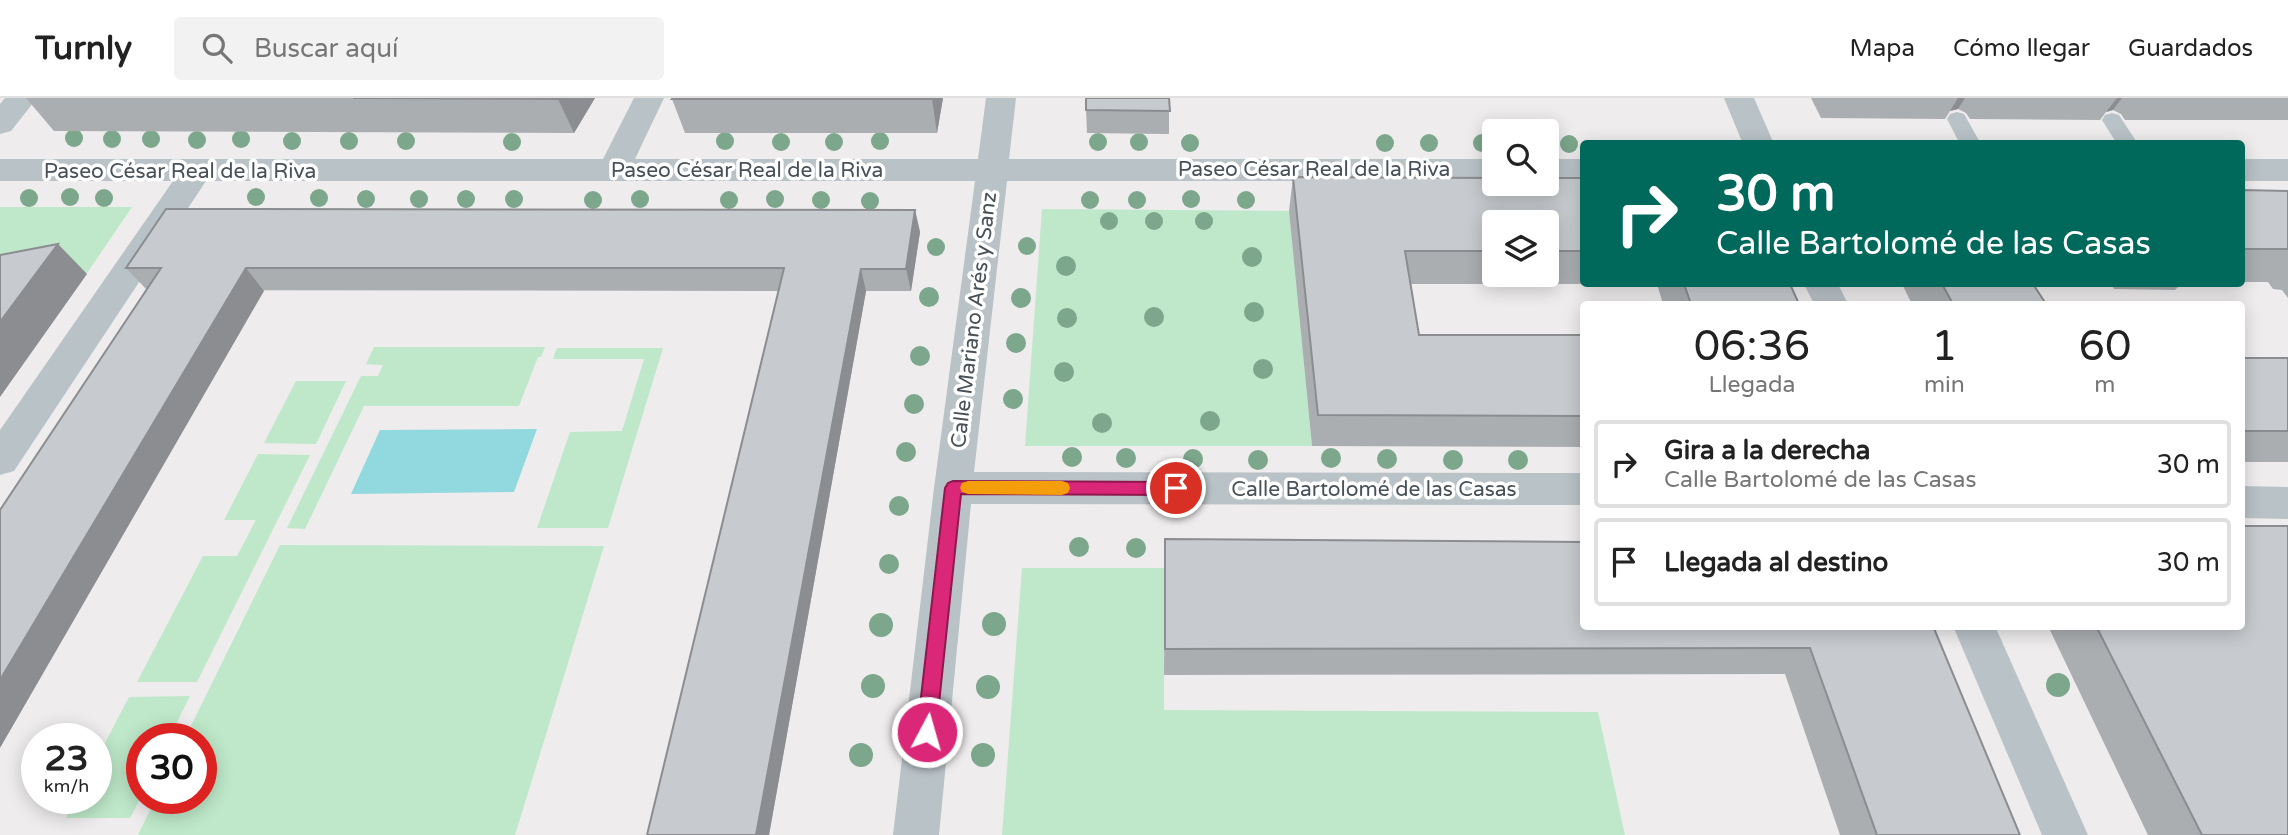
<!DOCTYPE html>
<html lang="es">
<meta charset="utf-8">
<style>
:root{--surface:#fff;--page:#f2f2f2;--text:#222;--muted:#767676;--line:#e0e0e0}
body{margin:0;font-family:"Varela Round",sans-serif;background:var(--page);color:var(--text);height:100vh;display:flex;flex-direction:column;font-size:26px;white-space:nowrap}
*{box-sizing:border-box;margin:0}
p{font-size:23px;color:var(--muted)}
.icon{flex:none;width:38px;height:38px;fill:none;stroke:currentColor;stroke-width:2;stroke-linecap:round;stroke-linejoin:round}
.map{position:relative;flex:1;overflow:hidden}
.details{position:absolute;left:1580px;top:203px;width:665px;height:329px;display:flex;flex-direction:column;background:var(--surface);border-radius:7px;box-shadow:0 4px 18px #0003}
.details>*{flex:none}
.guide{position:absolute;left:1580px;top:42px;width:665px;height:147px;border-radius:7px;box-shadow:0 4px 18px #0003;background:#00695c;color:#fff;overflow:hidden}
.fabs{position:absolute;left:1482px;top:21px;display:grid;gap:14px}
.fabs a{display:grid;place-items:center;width:77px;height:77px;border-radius:7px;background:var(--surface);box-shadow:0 4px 18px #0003;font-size:35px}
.speed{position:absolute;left:21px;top:625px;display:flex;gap:14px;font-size:35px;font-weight:700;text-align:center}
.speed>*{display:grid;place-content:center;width:91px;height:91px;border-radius:50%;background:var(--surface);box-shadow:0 4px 18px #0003;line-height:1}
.speed small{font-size:18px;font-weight:400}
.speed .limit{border:10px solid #d22;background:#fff;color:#111}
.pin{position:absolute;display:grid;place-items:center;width:60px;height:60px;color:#fff;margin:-30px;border:4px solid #fff;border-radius:50%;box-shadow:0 2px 7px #0007}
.me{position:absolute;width:77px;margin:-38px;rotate:6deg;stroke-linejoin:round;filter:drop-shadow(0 0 5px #0008)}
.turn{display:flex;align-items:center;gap:24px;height:147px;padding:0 21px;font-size:32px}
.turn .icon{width:91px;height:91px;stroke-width:2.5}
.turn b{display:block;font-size:49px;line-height:60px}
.eta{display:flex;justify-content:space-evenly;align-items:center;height:119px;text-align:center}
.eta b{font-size:42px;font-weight:600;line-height:49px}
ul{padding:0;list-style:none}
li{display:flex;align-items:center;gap:21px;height:88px;margin:0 14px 10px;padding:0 7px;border:4px solid var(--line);border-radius:7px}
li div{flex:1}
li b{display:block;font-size:26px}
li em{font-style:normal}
header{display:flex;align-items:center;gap:42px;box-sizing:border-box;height:98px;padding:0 35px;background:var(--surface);border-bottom:2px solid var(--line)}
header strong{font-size:33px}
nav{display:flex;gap:38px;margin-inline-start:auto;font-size:24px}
.search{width:490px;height:63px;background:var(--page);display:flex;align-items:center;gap:18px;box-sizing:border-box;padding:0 24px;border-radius:7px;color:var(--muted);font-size:26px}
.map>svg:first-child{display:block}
</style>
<header>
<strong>Turnly</strong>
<div class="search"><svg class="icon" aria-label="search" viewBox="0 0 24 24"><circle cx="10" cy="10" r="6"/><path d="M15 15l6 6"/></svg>Buscar aquí</div>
<nav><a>Mapa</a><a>Cómo llegar</a><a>Guardados</a></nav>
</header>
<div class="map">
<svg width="2288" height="737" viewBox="0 0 2288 737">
<rect width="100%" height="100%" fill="#eeecec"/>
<!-- green -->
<g fill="#bee8c9">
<polygon points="0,109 132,109 87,175 0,193"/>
<polygon points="1042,111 1289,113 1312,348 1025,348"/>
<polygon points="374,249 545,249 541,259 538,259 519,308 364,308 305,431 287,430 361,278 378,278 383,267 366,266"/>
<polygon points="557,250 663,250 608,430 537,430 570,334 622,333 644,261 553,261"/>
<polygon points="296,283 346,283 316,346 264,345"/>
<polygon points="258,356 310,357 197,584 137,584 203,458 237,458 256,422 224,422"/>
<polygon points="280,447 604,448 515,737 138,737 156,700 201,700 201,640 185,640"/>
<polygon points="1022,470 1164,470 1164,612 1598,614 1625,737 1002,737"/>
<polygon points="190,598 169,640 142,640 142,697 130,720 66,720 76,700 96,700 96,662 129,599"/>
</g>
<!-- water -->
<polygon fill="#91d9df" points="537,331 514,394 351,396 380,332"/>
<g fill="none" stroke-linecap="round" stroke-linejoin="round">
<!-- lane -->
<g fill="#b9c2c7" fill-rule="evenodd">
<polygon points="1957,14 1964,16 1981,46 1960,46 1947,21 1950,16"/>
<polygon points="2112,15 2119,17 2138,46 2117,46 2102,22 2105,17"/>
</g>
<!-- street -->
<g fill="#b9c2c7" fill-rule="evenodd">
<polygon points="5,0 37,0 11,33 0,36 0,6"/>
<polygon points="634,0 664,0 635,61 978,61 986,0 1016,0 1009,61 1494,61 1494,83 1007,83 974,374 1584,375 1584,407 971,406 939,737 893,737 934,390 975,83 206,83 14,373 0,377 0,332 173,83 0,83 0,61 603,61"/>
<polygon points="1724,0 1754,0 1774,46 1743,46"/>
<rect x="1547" y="61" width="37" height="22"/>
<rect x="2242" y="61" width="46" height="22"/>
<polygon points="1804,186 1838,186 1848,206 1814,206"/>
<polygon points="2242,388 2288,389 2288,421 2242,420"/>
<polygon points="1953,528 1995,528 2088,737 2042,737"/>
</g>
</g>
<!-- trees -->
<g fill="#7da78c">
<circle cx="74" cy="40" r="9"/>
<circle cx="112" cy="41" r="9"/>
<circle cx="151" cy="41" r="9"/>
<circle cx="241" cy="41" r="9"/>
<circle cx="197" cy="42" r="9"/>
<circle cx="292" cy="43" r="9"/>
<circle cx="349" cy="43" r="9"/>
<circle cx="406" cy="43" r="9"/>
<circle cx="725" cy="43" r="9"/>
<circle cx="880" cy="43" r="9"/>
<circle cx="512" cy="44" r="9"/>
<circle cx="781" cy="44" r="9"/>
<circle cx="834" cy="44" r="9"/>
<circle cx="1098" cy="44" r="9"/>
<circle cx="1139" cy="44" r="9"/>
<circle cx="1190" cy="45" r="9"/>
<circle cx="1385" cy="45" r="9"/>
<circle cx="1429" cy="45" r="9"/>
<circle cx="1482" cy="45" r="9"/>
<circle cx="1569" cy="46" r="9"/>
<circle cx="70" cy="99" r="9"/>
<circle cx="256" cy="99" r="9"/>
<circle cx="29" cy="100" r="9"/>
<circle cx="104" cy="100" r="9"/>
<circle cx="319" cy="100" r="9"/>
<circle cx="366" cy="101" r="9"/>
<circle cx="419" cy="101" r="9"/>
<circle cx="466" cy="101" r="9"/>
<circle cx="514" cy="101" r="9"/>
<circle cx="640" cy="101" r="9"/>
<circle cx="775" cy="101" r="9"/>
<circle cx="1191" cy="101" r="9"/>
<circle cx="593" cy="102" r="9"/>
<circle cx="729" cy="102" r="9"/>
<circle cx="821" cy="102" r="9"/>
<circle cx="1090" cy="102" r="9"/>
<circle cx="1137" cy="102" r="9"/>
<circle cx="1246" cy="102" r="9"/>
<circle cx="870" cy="103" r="9"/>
<circle cx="1109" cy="123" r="9"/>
<circle cx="1154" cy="123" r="9"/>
<circle cx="1204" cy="123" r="9"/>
<circle cx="1027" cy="148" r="9"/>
<circle cx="936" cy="149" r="9"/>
<circle cx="1252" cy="159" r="10"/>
<circle cx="1066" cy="168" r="10"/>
<circle cx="929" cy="199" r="10"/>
<circle cx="1021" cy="200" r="10"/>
<circle cx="1254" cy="214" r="10"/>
<circle cx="1154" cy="219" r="10"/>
<circle cx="1067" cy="220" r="10"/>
<circle cx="1016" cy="245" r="10"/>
<circle cx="920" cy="258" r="10"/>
<circle cx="1263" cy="271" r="10"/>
<circle cx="1064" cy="274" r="10"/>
<circle cx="1013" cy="301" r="10"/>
<circle cx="914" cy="306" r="10"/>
<circle cx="1210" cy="323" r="10"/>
<circle cx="1102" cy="325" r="10"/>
<circle cx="906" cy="354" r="10"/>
<circle cx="1072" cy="359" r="10"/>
<circle cx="1126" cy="360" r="10"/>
<circle cx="1331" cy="360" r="10"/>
<circle cx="1193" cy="361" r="10"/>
<circle cx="1387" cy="361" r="10"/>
<circle cx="1258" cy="362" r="10"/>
<circle cx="1453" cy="362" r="10"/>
<circle cx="1518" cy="362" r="10"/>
<circle cx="899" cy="408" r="10"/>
<circle cx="1079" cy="449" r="10"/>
<circle cx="1136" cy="450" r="10"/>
<circle cx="889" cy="466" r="10"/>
<circle cx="994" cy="526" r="12"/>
<circle cx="881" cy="527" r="12"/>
<circle cx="2058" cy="587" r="12"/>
<circle cx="873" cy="588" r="12"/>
<circle cx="988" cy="589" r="12"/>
<circle cx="861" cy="657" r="12"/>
<circle cx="983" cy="657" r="12"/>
</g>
<!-- wall -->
<g fill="#abaeb1" fill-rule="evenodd">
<polygon points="26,0 595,0 574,35 54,33"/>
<polygon points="943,0 937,35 685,35 672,1"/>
<polygon points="1169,0 1169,36 1087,35 1086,12"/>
<polygon points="1811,0 2288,0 2288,22 2125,22 2121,16 2113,12 2106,14 2100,22 1970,21 1966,15 1958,11 1950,13 1945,21 1821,20"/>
<path d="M1293,79l291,1v106h206l9,20h-136l-6,-20h-247l9,51h165v112l-272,-1 -23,-235zM1494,124h53v53h-53z"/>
<polygon points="2242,92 2288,93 2288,200 2282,192 2273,191 2268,184 2242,184"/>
<polygon points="915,112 920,134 911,193 866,193 769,737 647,737 778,193 147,192 126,170"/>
<polygon points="1902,186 2033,186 2046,206 1912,206"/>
<polygon points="2111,186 2181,186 2175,192 2114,191"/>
<rect x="2242" y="260" width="46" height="104"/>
<polygon points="1165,441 1933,528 2020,737 1840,737 1785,576 1164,577"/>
<polygon points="2048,528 2242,528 2288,737 2148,737"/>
</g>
<!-- shaded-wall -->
<g fill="#8b8d90">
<polygon points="559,0 595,0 574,35 558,1"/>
<polygon points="932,0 943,0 937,35 932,1"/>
<polygon points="1958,0 1965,0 1958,11 1950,13"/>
<polygon points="2117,0 2122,0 2113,12 2106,14"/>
<polygon points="915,112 920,134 911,193 906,171"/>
<polygon points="58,146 87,176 0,299 0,224"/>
<polygon points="246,170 264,193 0,650 0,582"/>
<polygon points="861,171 866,193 769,737 756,737"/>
</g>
<!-- building -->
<g fill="#c7cace" stroke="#8b8d90" stroke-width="2">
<polygon points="353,0 559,0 558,1"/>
<polygon points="673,0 932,0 932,1 672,1"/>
<polygon points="1086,0 1169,0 1170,13 1086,12"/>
<polygon points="1293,79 1494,80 1494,86 1547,86 1547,80 1584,80 1584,153 1547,153 1547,124 1494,124 1494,153 1405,153 1419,237 1584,237 1584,318 1318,317"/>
<polygon points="2242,92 2288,93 2288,151 2242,151"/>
<polygon points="166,111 915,112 906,171 861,171 756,737 647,737 784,170 246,170 0,582 0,412 161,170 126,170"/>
<polygon points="58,146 0,224 0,157"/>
<polygon points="1684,186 1790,186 1799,206 1691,206"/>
<polygon points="1942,186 2033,186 2046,206 1953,206"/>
<rect x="2242" y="260" width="46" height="73"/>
<polygon points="2242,428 2288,428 2288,737 2202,737 2096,528 2242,528"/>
<polygon points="1165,441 1584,444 1584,528 1933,528 2020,737 1877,737 1810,550 1165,551"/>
</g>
<!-- route -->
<polygon fill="#db2777" stroke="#8e194d" stroke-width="2" points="953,383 1176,384 1182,386 1184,390 1182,395 1176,397 961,396 936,634 933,640 927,642 920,640 917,634 945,390 948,385"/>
<!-- slow -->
<polygon fill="#f59e0b" points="968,383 1062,383 1068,385 1070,390 1068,395 1062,397 968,396 962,394 960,390 962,385"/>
<g text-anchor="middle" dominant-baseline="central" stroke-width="7" stroke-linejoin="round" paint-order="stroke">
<!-- street labels -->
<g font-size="21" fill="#475157" stroke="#fff">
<text x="1314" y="71">Paseo César Real de la Riva</text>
<text x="747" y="72">Paseo César Real de la Riva</text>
<text x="180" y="73">Paseo César Real de la Riva</text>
<text transform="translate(974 222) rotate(-83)">Calle Mariano Arés y Sanz</text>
<text x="1374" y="391">Calle Bartolomé de las Casas</text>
</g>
</g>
</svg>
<div class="fabs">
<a><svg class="icon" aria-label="search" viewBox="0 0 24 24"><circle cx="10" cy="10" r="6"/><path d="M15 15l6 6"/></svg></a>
<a><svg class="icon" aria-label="layers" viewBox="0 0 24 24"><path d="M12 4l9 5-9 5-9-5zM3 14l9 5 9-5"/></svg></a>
</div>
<div class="speed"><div>23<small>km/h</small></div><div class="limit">30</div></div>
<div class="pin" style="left:1176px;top:390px;background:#d93025"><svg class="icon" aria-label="arrive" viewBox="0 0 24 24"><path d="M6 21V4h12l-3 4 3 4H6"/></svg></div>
<svg class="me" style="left:927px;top:634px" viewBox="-20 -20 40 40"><circle r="17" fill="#db2777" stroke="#fff" stroke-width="3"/><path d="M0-11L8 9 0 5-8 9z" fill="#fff"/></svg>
<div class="guide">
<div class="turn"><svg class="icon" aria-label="right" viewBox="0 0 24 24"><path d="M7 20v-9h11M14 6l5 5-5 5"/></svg><div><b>30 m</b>Calle Bartolomé de las Casas</div></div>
</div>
<section class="details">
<div class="eta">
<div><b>06:36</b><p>Llegada</p></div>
<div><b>1</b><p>min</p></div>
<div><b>60</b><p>m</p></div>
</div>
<ul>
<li><svg class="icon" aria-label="right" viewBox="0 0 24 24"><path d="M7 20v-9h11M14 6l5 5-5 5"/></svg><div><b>Gira a la derecha</b><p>Calle Bartolomé de las Casas</p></div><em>30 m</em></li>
<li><svg class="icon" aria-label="arrive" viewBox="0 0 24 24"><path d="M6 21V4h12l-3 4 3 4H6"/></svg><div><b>Llegada al destino</b></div><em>30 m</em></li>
</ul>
</section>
</div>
